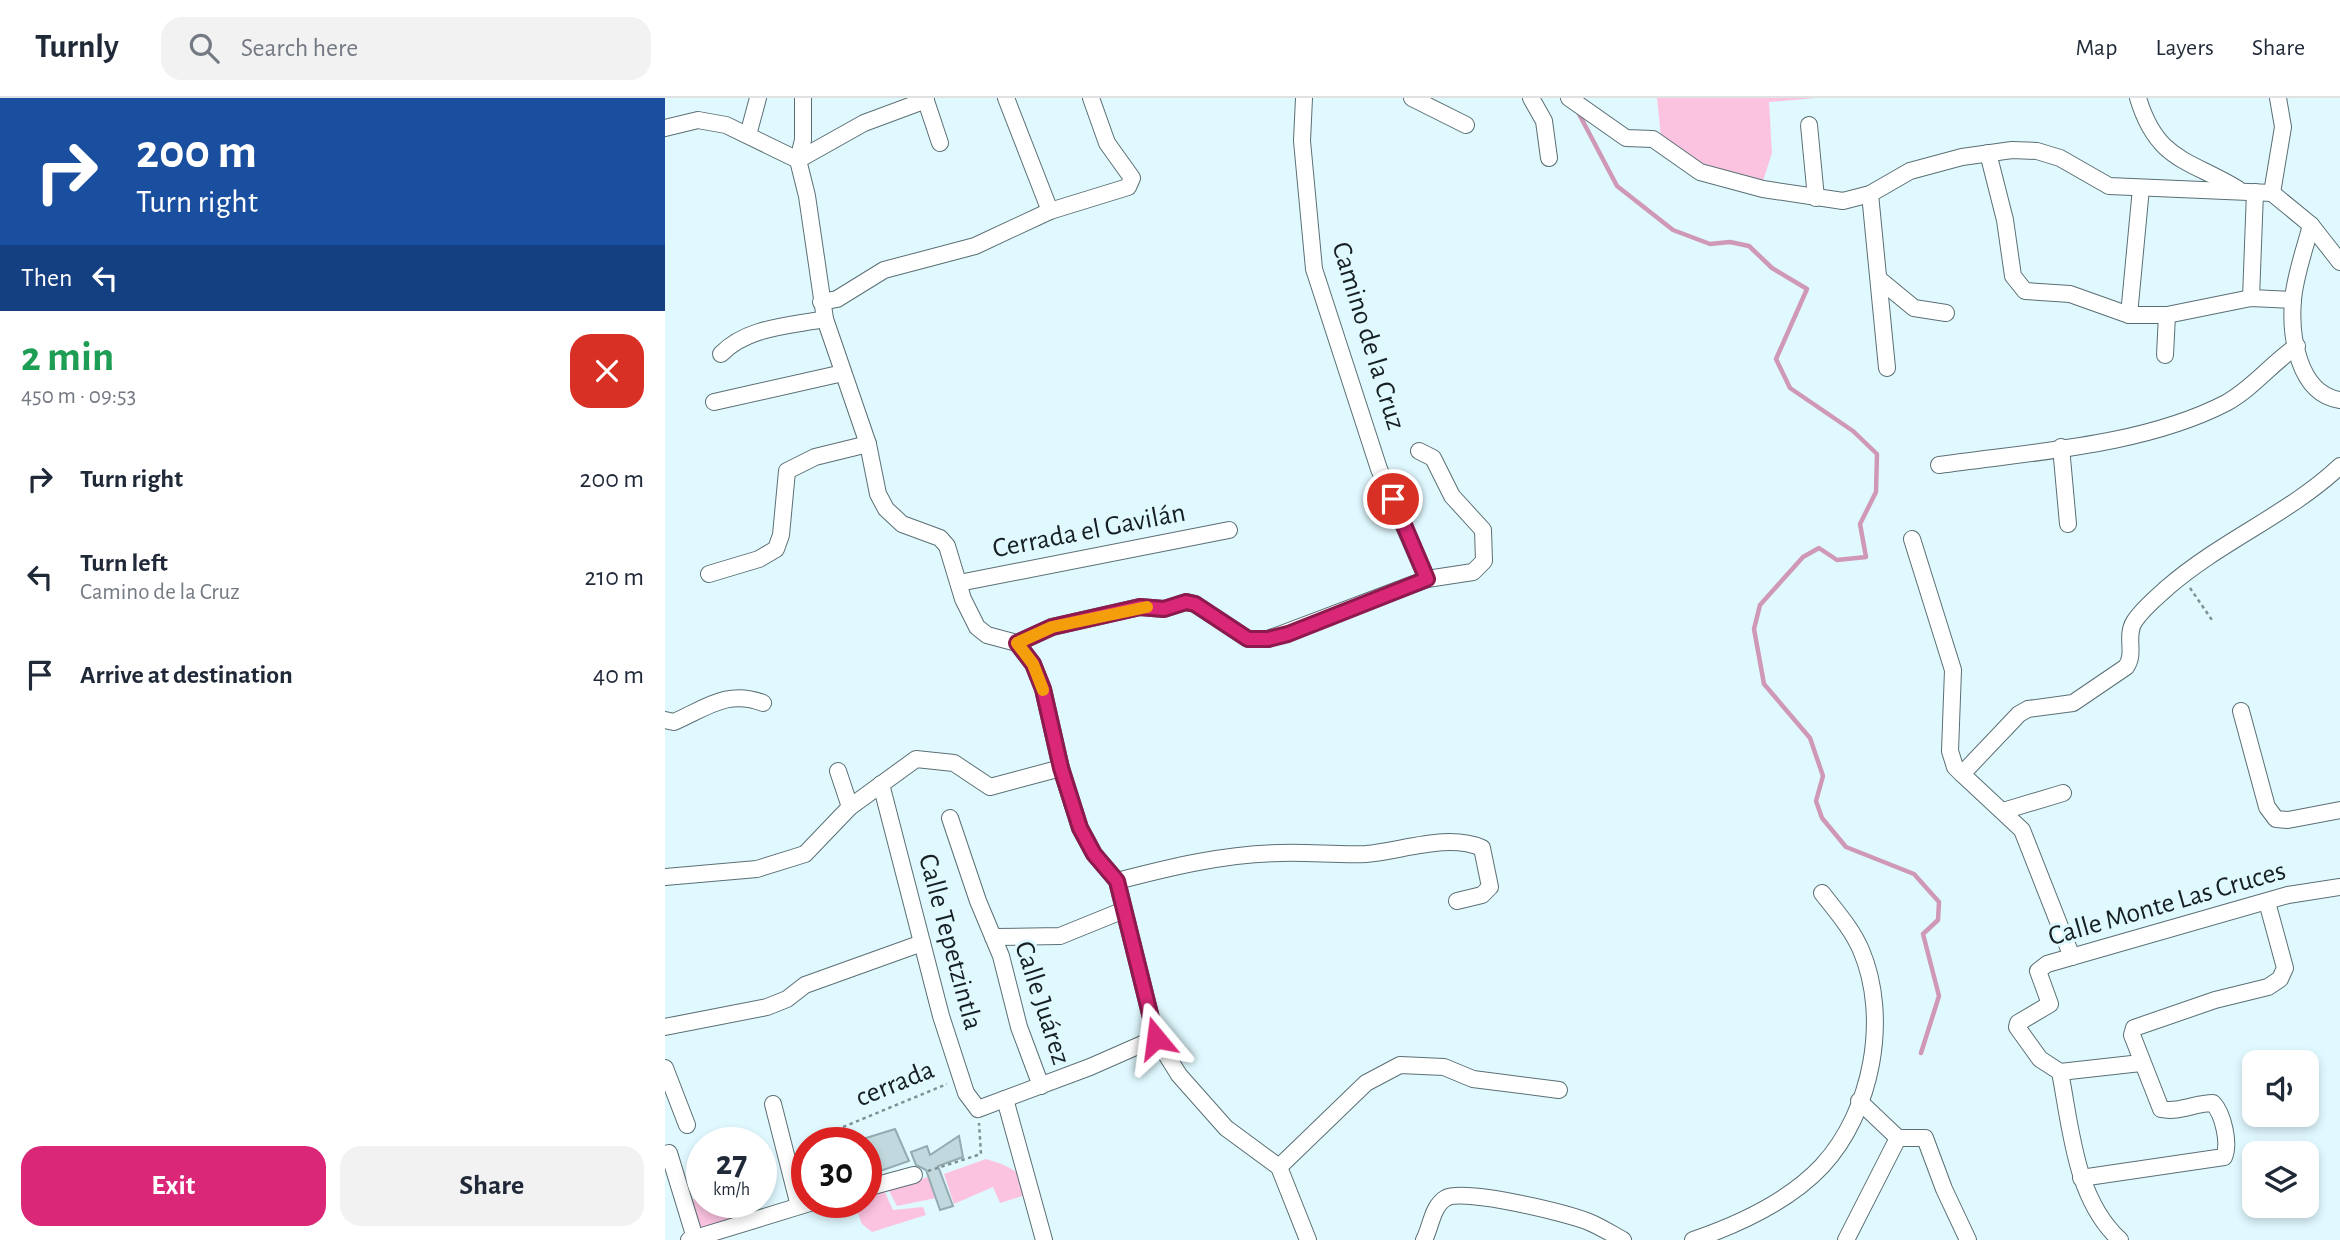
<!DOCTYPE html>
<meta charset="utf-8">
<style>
:root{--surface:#fff;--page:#f2f2f3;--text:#1f2937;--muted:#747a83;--line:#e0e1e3;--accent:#db2777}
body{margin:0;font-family:"Alegreya Sans",sans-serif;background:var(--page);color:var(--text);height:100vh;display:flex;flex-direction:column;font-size:26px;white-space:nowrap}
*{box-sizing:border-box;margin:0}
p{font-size:23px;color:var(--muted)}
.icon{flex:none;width:38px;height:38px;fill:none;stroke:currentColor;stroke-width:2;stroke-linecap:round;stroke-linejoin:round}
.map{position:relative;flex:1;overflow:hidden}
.sheet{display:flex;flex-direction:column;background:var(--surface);width:665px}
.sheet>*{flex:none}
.hud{background:#1a4fa0;color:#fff;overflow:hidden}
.buttons{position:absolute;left:1577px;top:952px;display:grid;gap:14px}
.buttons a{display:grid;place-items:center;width:77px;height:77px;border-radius:14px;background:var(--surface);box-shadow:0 4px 10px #0003;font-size:35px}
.speed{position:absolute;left:21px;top:1029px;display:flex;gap:14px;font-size:35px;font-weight:700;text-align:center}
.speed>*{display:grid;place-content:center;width:91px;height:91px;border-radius:50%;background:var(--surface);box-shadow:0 4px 10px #0003;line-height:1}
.speed small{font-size:18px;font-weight:400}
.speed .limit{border:10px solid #d22;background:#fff;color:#111}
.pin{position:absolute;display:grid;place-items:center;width:60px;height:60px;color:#fff;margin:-30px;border:4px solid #fff;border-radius:50%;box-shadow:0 2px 7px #0007}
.me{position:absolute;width:77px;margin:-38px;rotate:344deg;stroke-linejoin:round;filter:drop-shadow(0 0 5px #0008)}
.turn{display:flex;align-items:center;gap:24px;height:147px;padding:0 21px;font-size:32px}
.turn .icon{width:91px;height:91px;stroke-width:2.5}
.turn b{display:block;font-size:49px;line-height:60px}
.then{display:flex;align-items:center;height:66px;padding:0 21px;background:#0003;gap:14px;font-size:26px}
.round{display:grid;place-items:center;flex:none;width:74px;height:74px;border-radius:21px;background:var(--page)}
.overview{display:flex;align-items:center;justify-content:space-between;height:119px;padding:0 21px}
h1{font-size:42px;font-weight:700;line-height:52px;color:#1e9e55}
.primary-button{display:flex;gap:14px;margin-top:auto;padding:14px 21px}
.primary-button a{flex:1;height:80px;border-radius:21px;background:var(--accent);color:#fff;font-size:28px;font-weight:700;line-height:80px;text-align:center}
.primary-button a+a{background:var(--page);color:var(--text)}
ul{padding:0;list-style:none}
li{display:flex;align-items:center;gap:21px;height:98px;padding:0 21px}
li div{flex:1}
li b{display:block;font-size:26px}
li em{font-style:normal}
header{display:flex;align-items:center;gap:42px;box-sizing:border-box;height:98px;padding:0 35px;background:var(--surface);border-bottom:2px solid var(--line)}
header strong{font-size:33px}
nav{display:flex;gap:38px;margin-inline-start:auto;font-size:24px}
.search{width:490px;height:63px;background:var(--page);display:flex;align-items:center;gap:18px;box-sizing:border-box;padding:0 24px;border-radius:21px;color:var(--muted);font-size:26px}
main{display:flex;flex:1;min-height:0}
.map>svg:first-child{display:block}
</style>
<header>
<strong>Turnly</strong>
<div class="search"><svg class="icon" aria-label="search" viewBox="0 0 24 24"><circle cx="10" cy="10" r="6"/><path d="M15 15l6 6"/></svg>Search here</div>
<nav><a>Map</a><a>Layers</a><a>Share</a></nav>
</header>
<main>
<section class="sheet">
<div class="hud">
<div class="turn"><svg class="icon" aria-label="right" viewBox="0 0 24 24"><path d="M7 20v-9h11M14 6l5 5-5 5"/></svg><div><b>200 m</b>Turn right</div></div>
<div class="then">Then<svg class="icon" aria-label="left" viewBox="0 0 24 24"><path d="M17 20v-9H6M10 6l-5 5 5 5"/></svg></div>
</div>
<div class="overview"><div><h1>2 min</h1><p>450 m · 09:53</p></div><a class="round" style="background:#d93025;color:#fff"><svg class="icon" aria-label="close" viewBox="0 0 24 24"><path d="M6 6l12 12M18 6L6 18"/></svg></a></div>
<ul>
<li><svg class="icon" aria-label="right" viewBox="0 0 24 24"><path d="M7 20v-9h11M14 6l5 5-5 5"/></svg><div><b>Turn right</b></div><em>200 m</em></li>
<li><svg class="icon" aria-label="left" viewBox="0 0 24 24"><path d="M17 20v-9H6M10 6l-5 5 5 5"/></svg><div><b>Turn left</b><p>Camino de la Cruz</p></div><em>210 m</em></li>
<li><svg class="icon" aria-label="arrive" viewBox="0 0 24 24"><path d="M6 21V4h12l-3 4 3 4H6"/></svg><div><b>Arrive at destination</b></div><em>40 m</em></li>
</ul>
<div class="primary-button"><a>Exit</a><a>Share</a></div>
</section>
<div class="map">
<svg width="1675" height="1142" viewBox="0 0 1675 1142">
<rect width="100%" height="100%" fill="#e0f9ff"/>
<!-- green -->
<g fill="#fcc3e1">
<polygon points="992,0 1151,0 1104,4 1107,55 1098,83 1038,69 996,39"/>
<path d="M321,1061c22,7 37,11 43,35l-29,9 -7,-16 -39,17 -10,-30z"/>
<polygon points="264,1079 271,1100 232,1108 222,1089"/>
<polygon points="218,1090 228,1112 258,1109 261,1117 207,1134 197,1126 189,1104 201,1104 201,1095"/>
<polygon points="37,1099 37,1104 71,1104 75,1122 33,1133 25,1102"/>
</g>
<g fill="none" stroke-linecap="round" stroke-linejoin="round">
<!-- stream -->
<polyline stroke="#d098b7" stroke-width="4.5" points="913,14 952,88 1008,132 1045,146 1065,144 1084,148 1107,170 1142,191 1111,261 1125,290 1188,333 1212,356 1211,394 1195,426 1201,459 1172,462 1154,450 1138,459 1095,507 1089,531 1099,586 1145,640 1158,678 1151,703 1157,720 1181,749 1249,776 1274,804 1273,822 1258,836 1274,898 1256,955"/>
</g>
<!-- building -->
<g fill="#c1d9de" stroke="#93aab0" stroke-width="2">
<polygon points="230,1031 244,1063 204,1077 201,1040"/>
<polygon points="294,1038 298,1059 273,1068 288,1108 275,1112 261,1072 251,1067 246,1054 262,1048 265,1057"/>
</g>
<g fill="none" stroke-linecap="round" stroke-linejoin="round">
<!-- minor casing -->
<g stroke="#5a6f74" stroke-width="18">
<g id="minor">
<polyline points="138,0 138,42 133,62 199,25 261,2"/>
<polyline points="260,0 275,45"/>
<polyline points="341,0 385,113"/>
<polyline points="639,0 637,43 649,171 714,371 762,481"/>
<polyline points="747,0 801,27"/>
<polyline points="866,0 879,23 884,60"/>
<polyline points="904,0 961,40 988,41 1035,74 1098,91 1178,103 1205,96 1245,73 1297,59 1347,52 1372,53 1395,60 1444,88 1607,95 1646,127 1675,164"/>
<path d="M1473,0c19,63 50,61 100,91"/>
<polyline points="1144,27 1151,100"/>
<polyline points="0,30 33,22 61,27 133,62 142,98 160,221 203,346 213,396 221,411 237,426 275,440 282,448 298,501 312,529 322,537 352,545 368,566 378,591 396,670 415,730 429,756 452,783 491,940 514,977 561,1030 614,1069 643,1142"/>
<polyline points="83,37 93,0"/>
<polyline points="1323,55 1340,122 1348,178 1360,193 1405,196 1464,217 1502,217 1586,200 1628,202"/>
<polyline points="1607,95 1618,29 1613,0"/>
<polyline points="1205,96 1222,270"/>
<path d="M1646,127c-6,24 -16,50 -18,75 -3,35 5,94 47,100"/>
<polyline points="1215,182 1249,210 1281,215"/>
<polyline points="1586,200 1590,94"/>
<polyline points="156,204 172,201 219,172 310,148 385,113 463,89 467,80 442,45 426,0"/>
<polyline points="1464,217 1476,90"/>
<path d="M56,256c26,-27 68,-28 104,-35"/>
<polyline points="1500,257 1502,217"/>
<polyline points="49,304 178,275"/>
<polyline points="1396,349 1403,426"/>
<path d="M1274,367c91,-13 204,-19 287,-62 26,-14 46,-40 71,-57"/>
<polyline points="1247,441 1288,572 1285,653 1290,669 1297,676"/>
<polyline points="44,476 94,461 111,451 116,437 122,373 150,359 203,346"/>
<polyline points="294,485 564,432"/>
<polyline points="352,545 387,529 475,509 499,511 521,504 530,506 583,541 603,541 762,481 808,474 819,463 818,432 787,398 768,360 754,353"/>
<polyline points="1576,613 1602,709 1611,721 1623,722 1675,712"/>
<path d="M0,622l9,2c32,-14 54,-33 89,-19"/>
<polyline points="173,673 185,709"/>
<polyline points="216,686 276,918 301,995 313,1011 425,969 491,940"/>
<polyline points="1338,713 1398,695"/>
<polyline points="285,720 313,803 336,858 354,929 376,988"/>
<polyline points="0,779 92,771 140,756 185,709 251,661 289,665 325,689 396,670"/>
<path d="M452,783c54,-14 107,-27 163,-28 28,-1 57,2 86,1 36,-3 82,-21 116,-6l8,39 -8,8 -25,6"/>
<polyline points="328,839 395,838 459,812"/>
<path d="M1407,859l-50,-127 -60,-56 57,-60 9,-5 45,-6 53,-36c10,-14 -1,-30 8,-45 8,-13 23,-25 34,-35 53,-46 121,-73 172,-121"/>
<polyline points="0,929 102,909 122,901 140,887 257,845"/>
<polyline points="0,970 22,1027"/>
<polyline points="1395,974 1476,965"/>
<polyline points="340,1001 379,1142"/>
<polyline points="1194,1003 1233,1040"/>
<polyline points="108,1006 134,1108"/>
<polyline points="1233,1040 1260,1040 1279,1091 1303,1142"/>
<polyline points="4,1055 30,1140"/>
<polyline points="614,1069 701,985 735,967 779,969 808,981 894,992"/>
<path d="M1416,1080l143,-21c6,-14 -1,-43 -11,-54 -18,0 -34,10 -52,6l-29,-74 2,-7 81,-28 53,-13 12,-8 5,-11 -18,-66"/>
<polyline points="201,1090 249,1077"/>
<polyline points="24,1142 148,1104"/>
<path d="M759,1142c7,-13 8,-34 22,-42 19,-10 120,15 143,24 12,5 23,12 34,18"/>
<path d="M1028,1142c44,-15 96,-39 129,-74 50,-54 68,-148 39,-216 -9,-21 -25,-39 -39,-57"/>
<polyline points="1181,1142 1233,1040"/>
<path d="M1455,1142c-45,-41 -49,-112 -60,-168l-20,-13 -23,-32 1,-4 32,-19 -12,-33 9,-7 241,-69 52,-8"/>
</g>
</g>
<!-- path -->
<g stroke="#7f9195" stroke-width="2.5" stroke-dasharray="3.5 3.5" stroke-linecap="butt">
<polyline points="1525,490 1547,522"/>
<polyline points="178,1029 282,986"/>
<polyline points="263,1073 316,1056 314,1025"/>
</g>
<!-- minor -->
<use href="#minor" stroke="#fff" stroke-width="16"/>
</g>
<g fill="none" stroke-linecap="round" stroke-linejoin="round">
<!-- route casing -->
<g stroke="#8e194d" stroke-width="18">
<polyline id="route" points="491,940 452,783 429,756 415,730 396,670 378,591 368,566 352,545 387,529 475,509 499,511 521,504 530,506 583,541 603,541 623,536 762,481 728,401"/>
</g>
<!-- route -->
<use href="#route" stroke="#db2777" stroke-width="12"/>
<!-- slow -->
<polyline stroke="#f59e0b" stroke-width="12" points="378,592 368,566 352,545 387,529 482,509"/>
</g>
<g text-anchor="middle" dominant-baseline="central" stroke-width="6" stroke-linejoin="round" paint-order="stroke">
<!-- street labels -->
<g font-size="28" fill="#161f21" stroke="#e0f9ff">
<text transform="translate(703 238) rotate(73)">Camino de la Cruz</text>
<text transform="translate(424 433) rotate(-11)">Cerrada el Gavilán</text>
<text transform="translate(1502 806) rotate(-16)">Calle Monte Las Cruces</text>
<text transform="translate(285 844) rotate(75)">Calle Tepetzintla</text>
<text transform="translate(377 905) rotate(72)">Calle Juárez</text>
<text transform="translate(230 986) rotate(-22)">cerrada</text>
</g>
</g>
</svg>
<div class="buttons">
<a><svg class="icon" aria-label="sound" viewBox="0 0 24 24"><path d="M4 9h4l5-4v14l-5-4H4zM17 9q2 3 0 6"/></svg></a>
<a><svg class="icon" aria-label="layers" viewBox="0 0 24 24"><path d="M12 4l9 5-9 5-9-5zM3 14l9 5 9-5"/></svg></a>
</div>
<div class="speed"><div>27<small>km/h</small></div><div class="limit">30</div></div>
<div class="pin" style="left:728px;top:401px;background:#d93025"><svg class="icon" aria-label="arrive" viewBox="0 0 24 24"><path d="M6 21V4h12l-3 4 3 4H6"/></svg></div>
<svg class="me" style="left:491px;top:940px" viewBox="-20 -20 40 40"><path d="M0-17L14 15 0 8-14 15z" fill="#db2777" stroke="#fff" stroke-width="4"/></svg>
</div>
</main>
